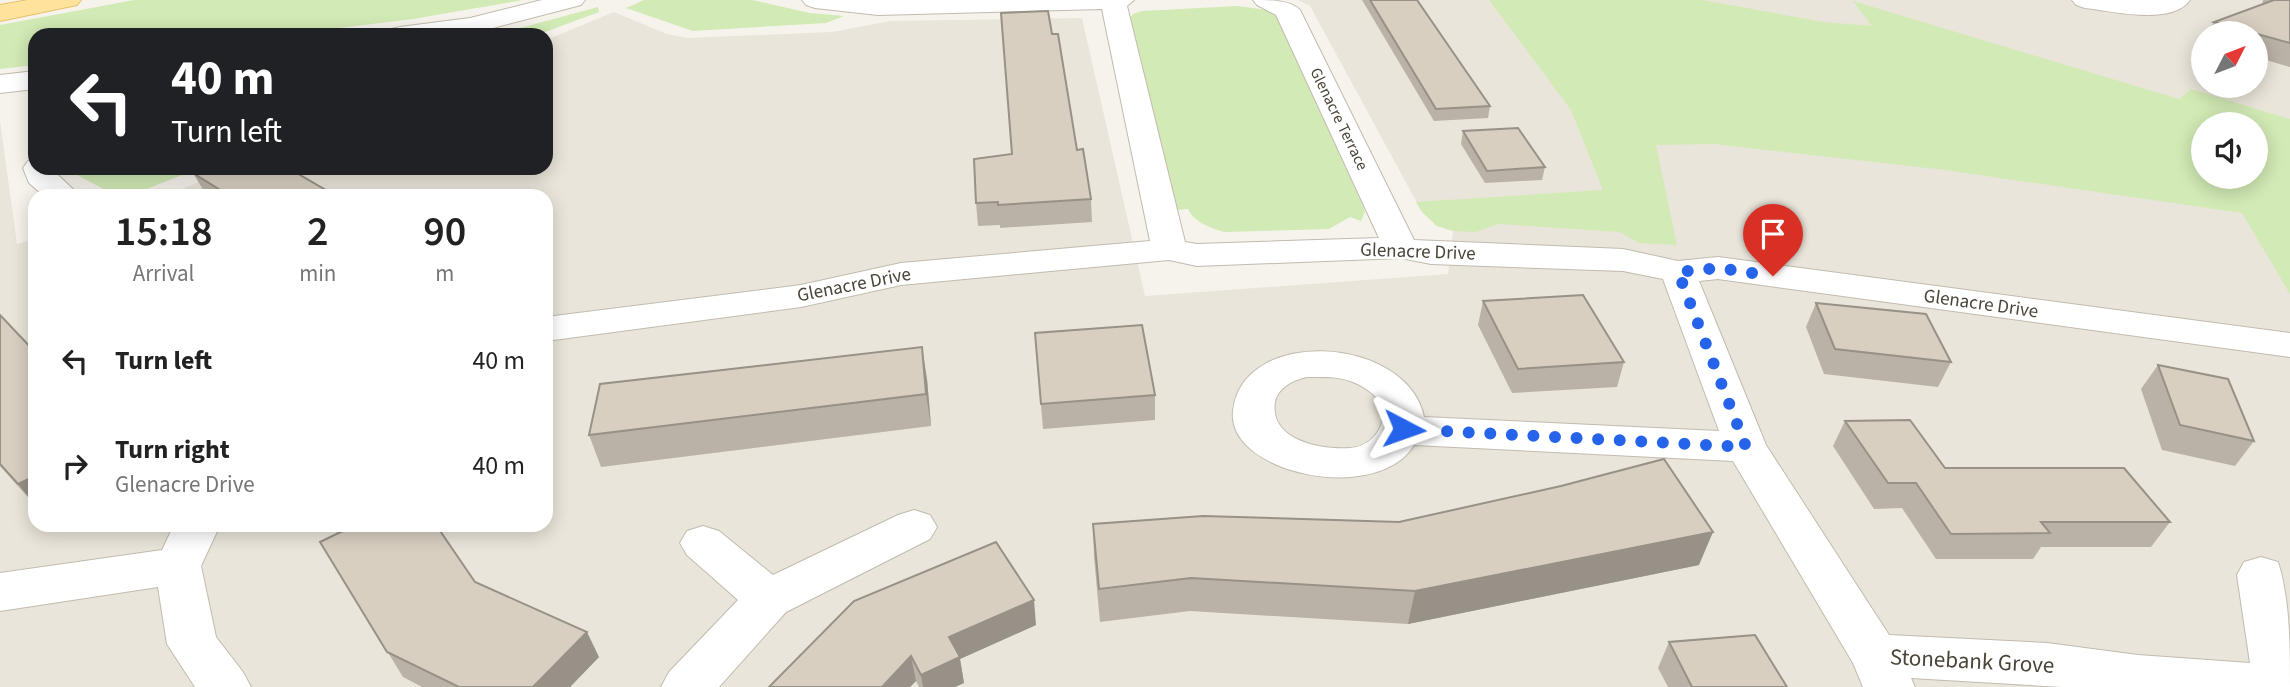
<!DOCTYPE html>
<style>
:root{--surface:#fff;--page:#f6f6f6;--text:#222;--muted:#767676}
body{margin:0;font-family:"Source Sans 3",sans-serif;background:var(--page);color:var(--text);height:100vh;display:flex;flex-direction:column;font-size:26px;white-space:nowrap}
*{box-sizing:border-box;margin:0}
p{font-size:23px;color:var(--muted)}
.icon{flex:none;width:38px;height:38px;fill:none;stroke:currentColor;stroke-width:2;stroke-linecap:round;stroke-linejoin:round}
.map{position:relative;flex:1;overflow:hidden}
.drawer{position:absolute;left:28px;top:189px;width:525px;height:343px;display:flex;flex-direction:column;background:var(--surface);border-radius:21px;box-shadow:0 4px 18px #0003}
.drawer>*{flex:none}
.hud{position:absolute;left:28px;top:28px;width:525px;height:147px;border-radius:21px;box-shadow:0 4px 18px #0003;background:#202124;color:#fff;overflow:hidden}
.needle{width:46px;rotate:48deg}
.buttons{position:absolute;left:2191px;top:21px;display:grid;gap:14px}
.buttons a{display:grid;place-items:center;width:77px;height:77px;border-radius:50%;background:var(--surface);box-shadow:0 4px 18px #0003;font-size:35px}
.pin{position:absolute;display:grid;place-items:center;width:60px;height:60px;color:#fff;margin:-72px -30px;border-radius:50% 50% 50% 0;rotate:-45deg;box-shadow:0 0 7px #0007}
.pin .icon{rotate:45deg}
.me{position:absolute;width:77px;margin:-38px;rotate:94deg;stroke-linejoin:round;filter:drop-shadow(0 0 5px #0008)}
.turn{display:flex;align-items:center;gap:24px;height:147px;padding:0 28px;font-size:32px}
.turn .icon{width:91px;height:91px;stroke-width:2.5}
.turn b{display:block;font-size:49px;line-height:60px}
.eta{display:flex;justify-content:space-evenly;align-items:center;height:119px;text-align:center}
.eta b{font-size:42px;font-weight:600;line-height:49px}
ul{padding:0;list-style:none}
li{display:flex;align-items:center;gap:21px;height:105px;padding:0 28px}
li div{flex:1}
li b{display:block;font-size:26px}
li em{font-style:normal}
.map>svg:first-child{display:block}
</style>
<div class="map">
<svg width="2290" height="687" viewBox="0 0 2290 687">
<rect width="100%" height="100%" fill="#f6f3ec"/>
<!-- residential -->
<path fill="#eae5da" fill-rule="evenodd" d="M1298,0h992v687h-2290v-566l17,123 18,-5v286h511v-329h-381l68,-28h313v-128l68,-28 53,22 21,4 144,-6 59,-11 191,-3 63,278 303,-22 5,-43 -16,-5 -15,-14 -112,-206zM2203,33h53v53h-53zM2203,124h53v53h-53z"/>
<!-- green -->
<g fill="#d2eab5" fill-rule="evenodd">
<polygon points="134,0 523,0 413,19 283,35 35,35 35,65 0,69 0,25"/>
<polygon points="644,0 752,0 810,13 844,16 826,23 693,31 626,8"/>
<path d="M1489,0h214l120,22 49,4 -19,-25 326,98 12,-10 99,30v175l-48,-81 -297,-43 -231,-26 -58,1 21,100 -38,-2 -19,-11 -122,-8 -22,8 -23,-1 -16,-5 -15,-14 -6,-10 187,-12 -32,-80zM2256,124v53h-53v-53z"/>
<path d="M1238,6l29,4 10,7 86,189 2,6 -4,9 -11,-4 -21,12 -105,3c-15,-5 -29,-9 -36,-23l-13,1 -47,-189 5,-7 9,-3z"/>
<polygon points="598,7 599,12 537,35 494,35"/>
<polygon points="73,168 200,168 129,196 117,196 75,174"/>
</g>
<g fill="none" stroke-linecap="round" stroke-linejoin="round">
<!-- minor casing -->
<g stroke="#c2bbae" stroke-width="2">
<g id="minor">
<polygon points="542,0 585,0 581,5 470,34 387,35 391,29 400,27 470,18"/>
<path d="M802,0h332l-7,6 58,236 12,2 182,-6 -103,-223 -19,-10 -4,-5c16,0 37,0 47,10l114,230 209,9 55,12 40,-4 572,76v24l-572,-78 -19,2 67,164 123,190 158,8 91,12 112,8 -13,-88 7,-13 17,-5 17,5c12,37 12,85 12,125h-228l-151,-9 4,9h-52l-10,-24 -120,-202 -319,-16c-37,61 -188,28 -181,-34 9,-86 175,-75 191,6l295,14 -56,-152 -40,-8 -192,-7 -30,-6 -204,8 -28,-6 -268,25 -100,22 -255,34v-24l255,-32 100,-22 249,-22 -48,-232 -224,6 -63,-7 -9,-3zM1307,377c14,0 30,-1 43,4 10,3 25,12 30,22 10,21 -8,44 -30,45 -30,2 -81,-8 -75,-46 3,-15 19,-22 32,-25z"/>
<path d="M2072,0h118c-18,26 -78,11 -105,8l-9,-3z"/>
<polygon points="35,71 35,89 0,93 0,75"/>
<polygon points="35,159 35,168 55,168 56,173 80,196 44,196 29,183 23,168 28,161"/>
<polygon points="914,510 930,515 937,527 930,539 786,612 719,687 661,687 669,672 738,600 687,555 680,543 687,531 703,526 719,531 773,575 898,515"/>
<polygon points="174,525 220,525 201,566 216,637 243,672 251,687 195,687 167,644 158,587 0,611 0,573 162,550"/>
</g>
</g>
<!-- major casing -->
<g stroke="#e6c16a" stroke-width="2">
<polygon id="major" points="28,0 81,0 77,5 0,21 0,5"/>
</g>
<!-- minor -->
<use href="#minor" fill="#fff" fill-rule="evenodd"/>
<!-- major -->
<use href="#major" fill="#ffe39c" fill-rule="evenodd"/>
</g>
<!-- wall -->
<g fill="#bab2a6">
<polygon points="1362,0 1417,0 1490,106 1488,118 1434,121"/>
<polygon points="2263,0 2290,0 2290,67 2256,57 2256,33 2208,33 2214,22 2262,5"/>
<polygon points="1052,34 1077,150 1091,199 1092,222 1000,228 1000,225 978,226 976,203 1012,154"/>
<polygon points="1463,131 1545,167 1542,180 1485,183 1461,144"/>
<polygon points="193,173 336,196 207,196"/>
<polygon points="1483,301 1624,362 1617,387 1512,393 1478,325"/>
<polygon points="1816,303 1951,362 1938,387 1824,374 1806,327"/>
<polygon points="0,315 35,352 35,505 0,466"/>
<polygon points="1035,333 1155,395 1155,420 1043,429"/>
<polygon points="2158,365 2254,441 2235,466 2162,450 2141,389"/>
<polygon points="927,379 931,426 601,467 589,435"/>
<polygon points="1845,421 1945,468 2170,522 2151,547 2041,547 2033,559 1936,559 1902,508 1874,509 1833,446"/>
<polygon points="1093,524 1699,565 1408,624 1190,611 1100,622 1094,557"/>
<polygon points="320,542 475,582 599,657 570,687 422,687 403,677"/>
<polygon points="1036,625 960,659 964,683 955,687 919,687 916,681 910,687 769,687"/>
<polygon points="1669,642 1787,687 1668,687 1658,668"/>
</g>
<!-- shaded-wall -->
<g fill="#979187">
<polygon points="922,347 927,379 931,426 926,394"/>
<polygon points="35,476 35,505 18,484"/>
<polygon points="1713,532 1699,565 1408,624 1415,591"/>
<polygon points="1034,600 1036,625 960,659 964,683 955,687 923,687 921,675 949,637"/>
<polygon points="587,632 599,657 570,687 533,687"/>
<polygon points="911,656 916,681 910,687 882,687"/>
</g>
<!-- building -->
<g fill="#d8cfc1" stroke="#979187" stroke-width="2">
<polygon points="1370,0 1417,0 1490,106 1436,109"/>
<polygon points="2274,0 2290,0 2290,43 2214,22"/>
<polygon points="1048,11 1052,34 1058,34 1077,150 1083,149 1091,199 998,205 998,202 976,203 974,159 1012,154 1001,13"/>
<polygon points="1518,128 1545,167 1487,171 1463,131"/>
<polygon points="205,168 288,168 336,196 230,196 193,173"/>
<polygon points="1583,295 1624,362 1518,369 1483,301"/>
<polygon points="1816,303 1926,314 1951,362 1835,349"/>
<polygon points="0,315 35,352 35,476 18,484 0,464"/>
<polygon points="1142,325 1155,395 1041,404 1035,333"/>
<polygon points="922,347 926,394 589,435 600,384"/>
<polygon points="2158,365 2228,379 2254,441 2180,425"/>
<polygon points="1910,420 1945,468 2124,468 2170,522 2041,522 2050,533 1951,534 1916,483 1888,483 1845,421"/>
<polygon points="1664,459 1713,532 1415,591 1191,578 1099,589 1093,524 1203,516 1399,522 1561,486"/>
<polygon points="355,525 436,525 475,582 587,632 533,687 459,687 387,652 320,542"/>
<polygon points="996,542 1034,600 949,637 960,657 921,675 911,656 882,687 769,687 854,601"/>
<polygon points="1755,635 1787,687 1692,687 1669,642"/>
</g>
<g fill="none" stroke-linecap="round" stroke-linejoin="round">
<!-- route -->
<polyline stroke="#2563eb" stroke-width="12" stroke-dasharray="0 21.6" points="1404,429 1746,447 1678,272 1718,268 1773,276"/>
</g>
<g text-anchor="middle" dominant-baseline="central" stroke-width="5" stroke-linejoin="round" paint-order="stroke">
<!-- far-street labels -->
<g font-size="16" fill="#4b4439" stroke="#fff">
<text transform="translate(1339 119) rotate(64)">Glenacre Terrace</text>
</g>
<!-- street labels -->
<g font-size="19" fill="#4b4439" stroke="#fff">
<text transform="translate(1418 252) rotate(2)">Glenacre Drive</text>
<text transform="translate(854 285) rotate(-11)">Glenacre Drive</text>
<text transform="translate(1981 304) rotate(8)">Glenacre Drive</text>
</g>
<!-- near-street labels -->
<g font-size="23" fill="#4b4439" stroke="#fff">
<text transform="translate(1972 661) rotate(3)">Stonebank Grove</text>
</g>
</g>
</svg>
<div class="buttons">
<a><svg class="needle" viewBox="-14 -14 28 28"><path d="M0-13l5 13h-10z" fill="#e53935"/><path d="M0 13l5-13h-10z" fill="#767676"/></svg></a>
<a><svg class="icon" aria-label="sound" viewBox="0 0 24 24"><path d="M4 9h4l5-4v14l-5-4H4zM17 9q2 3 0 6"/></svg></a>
</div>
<div class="pin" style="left:1773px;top:276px;background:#d93025"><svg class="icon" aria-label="arrive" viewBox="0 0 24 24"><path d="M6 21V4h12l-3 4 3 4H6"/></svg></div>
<svg class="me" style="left:1404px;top:429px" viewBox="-20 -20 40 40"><path d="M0-17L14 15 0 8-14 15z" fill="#2563eb" stroke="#fff" stroke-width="4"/></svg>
<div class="hud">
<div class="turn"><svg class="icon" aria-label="left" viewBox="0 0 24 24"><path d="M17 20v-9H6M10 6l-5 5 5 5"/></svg><div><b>40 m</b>Turn left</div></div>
</div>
<section class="drawer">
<div class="eta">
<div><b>15:18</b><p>Arrival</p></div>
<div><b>2</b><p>min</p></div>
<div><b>90</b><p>m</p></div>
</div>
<ul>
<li><svg class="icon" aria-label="left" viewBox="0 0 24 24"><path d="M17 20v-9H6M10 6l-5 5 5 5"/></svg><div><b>Turn left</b></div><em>40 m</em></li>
<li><svg class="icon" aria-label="right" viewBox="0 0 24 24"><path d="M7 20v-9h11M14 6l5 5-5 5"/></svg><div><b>Turn right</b><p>Glenacre Drive</p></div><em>40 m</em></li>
</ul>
</section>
</div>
